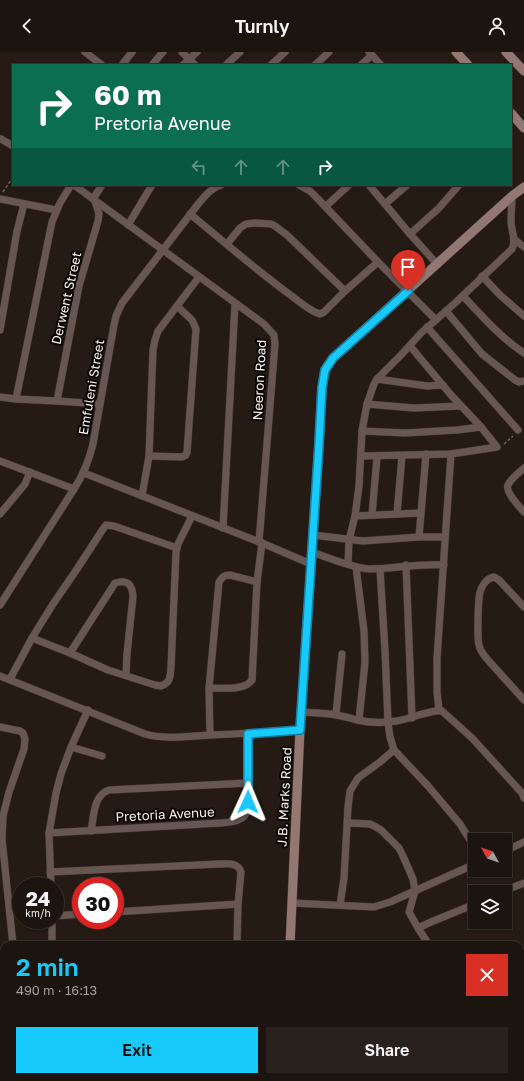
<!DOCTYPE html>
<meta charset="utf-8">
<style>
:root{--surface:#1c140f;--page:#29211d;--text:#f1f3f6;--muted:#a09e9e;--line:#3a332f;--accent:#18cafc}
body{margin:0;font-family:"Golos Text",sans-serif;background:var(--page);color:var(--text);height:100vh;display:flex;flex-direction:column;font-size:15px;white-space:nowrap}
*{box-sizing:border-box;margin:0}
p{font-size:13px;color:var(--muted)}
.icon{flex:none;width:22px;height:22px;fill:none;stroke:currentColor;stroke-width:2;stroke-linecap:round;stroke-linejoin:round}
.map{position:relative;flex:1;overflow:hidden}
.sheet{position:absolute;left:0px;top:889px;width:524px;height:140px;display:flex;flex-direction:column;background:var(--surface);border-radius:12px 12px 0 0;box-shadow:0 1px 3px #0004,0 0 0 1px var(--line)}
.sheet>*{flex:none}
.banner{position:absolute;left:12px;top:12px;width:500px;height:122px;border-radius:0px;box-shadow:0 1px 3px #0004,0 0 0 1px var(--line);background:#0b6e4f;color:#fff;overflow:hidden}
.needle{width:26px;rotate:310deg}
.fabs{position:absolute;left:468px;top:781px;display:grid;gap:8px}
.fabs a{display:grid;place-items:center;width:44px;height:44px;border-radius:0px;background:var(--surface);box-shadow:0 1px 3px #0004,0 0 0 1px var(--line);font-size:20px}
.speed{position:absolute;left:12px;top:825px;display:flex;gap:8px;font-size:20px;font-weight:700;text-align:center}
.speed>*{display:grid;place-content:center;width:52px;height:52px;border-radius:50%;background:var(--surface);box-shadow:0 1px 3px #0004,0 0 0 1px var(--line);line-height:1}
.speed small{font-size:10px;font-weight:400}
.speed .limit{border:6px solid #d22;background:#fff;color:#111}
.pin{position:absolute;display:grid;place-items:center;width:34px;height:34px;color:#fff;margin:-41px -17px;border-radius:50% 50% 50% 0;rotate:-45deg;box-shadow:0 0 4px #0007}
.pin .icon{rotate:45deg}
.me{position:absolute;width:44px;margin:-22px;rotate:1deg;stroke-linejoin:round;filter:drop-shadow(0 0 3px #0008)}
.turn{display:flex;align-items:center;gap:14px;height:84px;padding:0 16px;font-size:18px}
.turn .icon{width:52px;height:52px;stroke-width:2.5}
.turn b{display:block;font-size:28px;line-height:34px}
.lanes{display:flex;align-items:center;height:38px;padding:0 16px;background:#0003;justify-content:center;gap:20px;direction:ltr}
.lanes .off{opacity:.35}
.round{display:grid;place-items:center;flex:none;width:42px;height:42px;border-radius:0px;background:var(--page)}
.summary{display:flex;align-items:center;justify-content:space-between;height:68px;padding:0 16px}
h1{font-size:24px;font-weight:600;line-height:30px;color:var(--accent)}
.button{display:flex;gap:8px;margin-top:auto;padding:8px 16px}
.button a{flex:1;height:46px;border-radius:0px;background:var(--accent);color:#111;font-size:16px;font-weight:600;line-height:46px;text-align:center}
.button a+a{background:var(--page);color:var(--text)}
header{display:flex;justify-content:space-between;align-items:center;height:52px;padding:0 16px;background:var(--surface);font-size:18px;font-weight:600}
.map>svg:first-child{display:block}
</style>
<header><svg class="icon" aria-label="back" viewBox="0 0 24 24"><path d="M15 5l-7 7 7 7"/></svg>Turnly<svg class="icon" aria-label="person" viewBox="0 0 24 24"><circle cx="12" cy="8" r="4"/><path d="M4 21q1-7 8-7t8 7"/></svg></header>
<div class="map">
<svg width="524" height="1029" viewBox="0 0 524 1029">
<rect width="100%" height="100%" fill="#251b14"/>
<g fill="none" stroke-linecap="round" stroke-linejoin="round">
<!-- street casing -->
<g stroke="#3e352e" stroke-width="8">
<g id="street">
<polyline points="85,0 102,13"/>
<polyline points="182,0 195,13"/>
<polyline points="369,0 381,13"/>
<polyline points="122,13 132,0"/>
<polyline points="152,13 163,0"/>
<polyline points="183,13 197,0"/>
<polyline points="226,13 240,0"/>
<polyline points="271,13 285,0"/>
<polyline points="315,13 329,0"/>
<polyline points="361,13 372,3"/>
<polyline points="1,87 13,94"/>
<polyline points="74,133 264,272 274,283 275,292 259,490"/>
<polyline points="299,133 310,139 317,146 378,210 436,268"/>
<polyline points="369,133 410,182 439,156 459,133"/>
<polyline points="0,147 56,158"/>
<polyline points="93,147 102,133"/>
<polyline points="385,152 407,133"/>
<polyline points="326,154 349,133"/>
<path d="M190,162c33,27 65,55 99,80 10,7 20,17 31,20l4,-2 21,-21 33,-29"/>
<polyline points="128,173 152,133"/>
<polyline points="410,182 437,212"/>
<polyline points="514,187 524,195"/>
<polyline points="227,192 240,176 246,172 255,171 271,172 275,174 287,183 345,239"/>
<polyline points="482,224 500,243 524,264"/>
<path d="M463,244c19,20 38,42 61,57"/>
<polyline points="446,259 482,302 515,328 519,330 524,329"/>
<polyline points="427,275 518,378"/>
<polyline points="0,278 17,179 24,152"/>
<polyline points="377,327 427,334 443,333"/>
<polyline points="0,345 16,347 57,349 100,352"/>
<polyline points="16,347 52,170 60,151 71,133"/>
<polyline points="57,349 79,234 98,169 99,162 95,149"/>
<polyline points="367,352 414,356 461,354"/>
<polyline points="362,379 405,381 457,378 481,375"/>
<polyline points="149,404 182,405 186,403 187,400 196,277 192,268 177,254"/>
<polyline points="361,404 451,402 484,397 497,395 481,375 451,343 410,294"/>
<polyline points="0,409 74,437"/>
<path d="M524,416c-5,5 -13,10 -16,17 -3,7 11,21 16,27"/>
<polyline points="84,421 262,491 311,512"/>
<polyline points="142,444 149,404 153,298 155,288 158,279 199,225"/>
<polyline points="0,462 25,432 30,420"/>
<polyline points="397,462 402,404"/>
<polyline points="372,463 377,405"/>
<polyline points="355,464 421,461"/>
<polyline points="223,476 235,252"/>
<polyline points="313,483 363,489 419,485 445,485"/>
<polyline points="419,485 426,402"/>
<path d="M312,500c16,6 41,16 57,17 25,0 49,-6 75,-4"/>
<path d="M348,512l1,-24 6,-24 4,-30 3,-55 5,-27 7,-20 3,-5 25,-25 19,-21 34,-30 57,-54c5,-9 -1,-18 -1,-28 0,-8 1,-17 1,-25"/>
<polyline points="406,513 412,666"/>
<polyline points="356,515 364,579 365,610 359,668"/>
<polyline points="380,517 385,599 388,670 390,685 394,698 428,734 460,772 475,796"/>
<path d="M0,553l74,-116c9,-14 15,-28 19,-45l21,-119 2,-9 6,-13 77,-100c7,-8 12,-15 22,-18"/>
<path d="M524,555l-25,-27 -5,-3c-7,1 -12,8 -14,15 -2,8 -3,46 -1,53 1,6 5,10 8,14l37,41"/>
<path d="M32,586l38,15 38,17 47,15 6,1c10,-4 9,-9 10,-19l5,-115 2,-8 14,-28"/>
<path d="M70,601l45,-70c12,-4 17,1 18,13l-6,58 -1,21"/>
<path d="M0,624l145,58c21,6 44,2 65,1 30,-1 60,-3 90,-5"/>
<polyline points="10,627 32,586 53,552 77,517 103,477 106,473 114,474 177,496"/>
<path d="M209,636c12,0 36,3 43,-8l5,-98 5,-39"/>
<polyline points="439,658 437,640 437,606 451,402"/>
<path d="M302,660c11,1 23,1 34,3 7,1 14,3 21,5 13,3 27,3 40,1 12,-2 36,-12 45,-10l30,27 50,55 2,5"/>
<polyline points="336,662 342,602"/>
<polyline points="0,675 20,679 23,681 25,687 24,697 9,740 3,764 2,787 13,893"/>
<path d="M210,683l-1,-47 10,-106c3,-5 5,-7 11,-7l27,7"/>
<polyline points="71,695 102,704"/>
<polyline points="348,771 370,772 376,775 381,778 399,796 403,804 413,827 415,839 409,860 418,876 429,893"/>
<path d="M91,779c3,-14 2,-36 18,-41l139,-7"/>
<path d="M49,781l171,-10c11,-1 22,-1 27,-11l1,-78"/>
<polyline points="505,799 524,790"/>
<path d="M50,820l169,-8c8,0 19,-2 22,8l-3,32 -1,41"/>
<polyline points="51,834 49,781 56,741 61,722 71,695 88,658"/>
<polyline points="501,840 524,831"/>
<polyline points="292,851 374,855 390,850 475,812"/>
<polyline points="340,853 344,826 348,755 350,739 358,726 380,710 394,698"/>
<polyline points="115,860 238,852"/>
<polyline points="55,864 81,862"/>
<polyline points="52,868 52,893"/>
<polyline points="418,876 431,870 475,852"/>
<polyline points="0,909 4,909"/>
<polyline points="520,917 524,913"/>
<polyline points="520,954 524,958"/>
<polyline points="0,1018 4,1017"/>
<polyline points="315,1025 317,1029"/>
<polyline points="499,1025 503,1029"/>
<polyline points="279,1029 282,1025"/>
<polyline points="415,1029 416,1025"/>
</g>
</g>
<!-- secondary casing -->
<g stroke="#3e352e" stroke-width="10">
<g id="secondary">
<polyline points="456,0 468,13"/>
<polyline points="506,0 524,19"/>
<polyline points="511,61 524,76"/>
<polyline points="290,893 300,678 319,392 322,336 325,318 333,306 512,144 524,135"/>
<polyline points="306,1025 310,1029"/>
</g>
</g>
<!-- path -->
<g stroke="#6c625c" stroke-width="1.5" stroke-dasharray="3 2" stroke-linecap="butt">
<polyline points="3,140 13,125"/>
<polyline points="504,392 513,384"/>
</g>
<!-- street -->
<use href="#street" stroke="#685653" stroke-width="7"/>
<!-- secondary -->
<use href="#secondary" stroke="#927772" stroke-width="9"/>
</g>
<g fill="none" stroke-linecap="round" stroke-linejoin="round">
<!-- route casing -->
<g stroke="#1083a4" stroke-width="10">
<polyline id="route" points="248,750 248,682 300,678 319,392 322,336 325,318 333,306 408,239"/>
</g>
<!-- route -->
<use href="#route" stroke="#18cafc" stroke-width="7"/>
</g>
<g text-anchor="middle" dominant-baseline="central" stroke-width="4" stroke-linejoin="round" paint-order="stroke">
<!-- street labels -->
<g font-size="13" fill="#f9f1ec" stroke="#0b0705">
<text transform="translate(66 246) rotate(-77)">Derwent Street</text>
<text transform="translate(259 328) rotate(-87)">Neeron Road</text>
<text transform="translate(91 335) rotate(-80)">Emfuleni Street</text>
<text transform="translate(284 745) rotate(-87)">J.B. Marks Road</text>
<text transform="translate(165 762) rotate(-3)">Pretoria Avenue</text>
</g>
</g>
</svg>
<div class="fabs">
<a><svg class="needle" viewBox="-14 -14 28 28"><path d="M0-13l5 13h-10z" fill="#e53935"/><path d="M0 13l5-13h-10z" fill="#a09e9e"/></svg></a>
<a><svg class="icon" aria-label="layers" viewBox="0 0 24 24"><path d="M12 4l9 5-9 5-9-5zM3 14l9 5 9-5"/></svg></a>
</div>
<div class="speed"><div>24<small>km/h</small></div><div class="limit">30</div></div>
<div class="pin" style="left:408px;top:239px;background:#d93025"><svg class="icon" aria-label="arrive" viewBox="0 0 24 24"><path d="M6 21V4h12l-3 4 3 4H6"/></svg></div>
<svg class="me" style="left:248px;top:750px" viewBox="-20 -20 40 40"><path d="M0-17L14 15 0 8-14 15z" fill="#18cafc" stroke="#fff" stroke-width="4"/></svg>
<div class="banner">
<div class="turn"><svg class="icon" aria-label="right" viewBox="0 0 24 24"><path d="M7 20v-9h11M14 6l5 5-5 5"/></svg><div><b>60 m</b>Pretoria Avenue</div></div>
<div class="lanes"><svg class="icon off" aria-label="left" viewBox="0 0 24 24"><path d="M17 20v-9H6M10 6l-5 5 5 5"/></svg><svg class="icon off" aria-label="ahead" viewBox="0 0 24 24"><path d="M12 20V5M6 11l6-6 6 6"/></svg><svg class="icon off" aria-label="ahead" viewBox="0 0 24 24"><path d="M12 20V5M6 11l6-6 6 6"/></svg><svg class="icon" aria-label="right" viewBox="0 0 24 24"><path d="M7 20v-9h11M14 6l5 5-5 5"/></svg></div>
</div>
<section class="sheet">
<div class="summary"><div><h1>2 min</h1><p>490 m · 16:13</p></div><a class="round" style="background:#d93025;color:#fff"><svg class="icon" aria-label="close" viewBox="0 0 24 24"><path d="M6 6l12 12M18 6L6 18"/></svg></a></div>
<div class="button"><a>Exit</a><a>Share</a></div>
</section>
</div>
